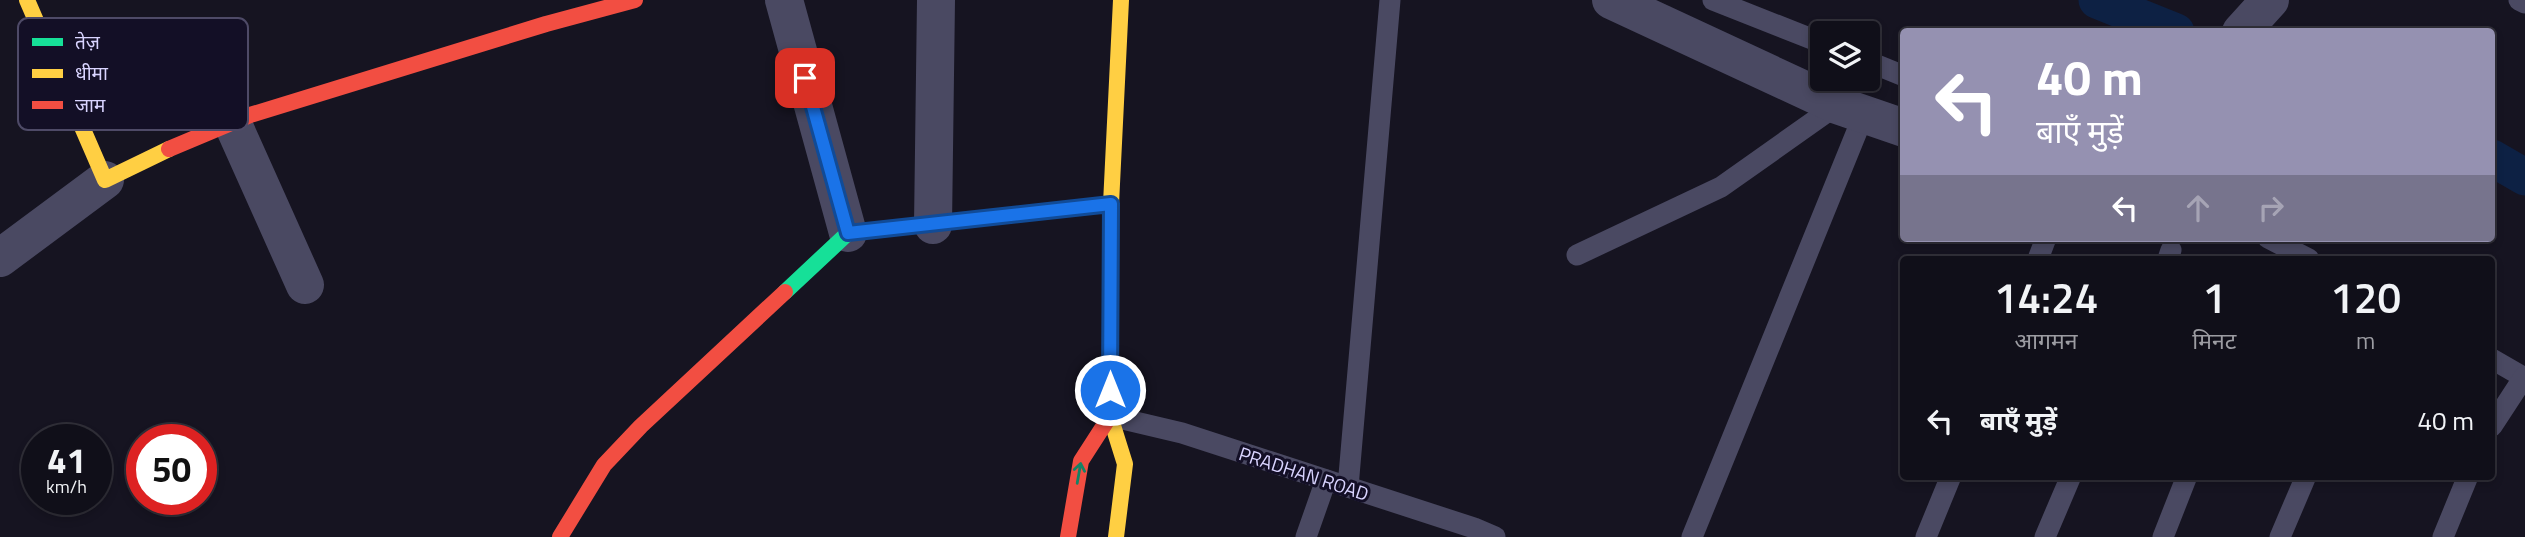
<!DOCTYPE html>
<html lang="hi">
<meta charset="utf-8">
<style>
:root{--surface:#100f19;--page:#1e1d26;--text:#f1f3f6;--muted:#9c9ca2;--line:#302f38}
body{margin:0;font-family:"Titillium Web","Noto Sans Devanagari",sans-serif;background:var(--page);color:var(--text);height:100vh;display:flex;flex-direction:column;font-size:26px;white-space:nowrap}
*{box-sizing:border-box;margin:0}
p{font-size:23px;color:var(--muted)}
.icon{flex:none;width:38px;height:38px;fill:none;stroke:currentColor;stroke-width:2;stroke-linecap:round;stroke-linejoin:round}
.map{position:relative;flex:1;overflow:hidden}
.panel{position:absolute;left:1900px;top:256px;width:595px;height:224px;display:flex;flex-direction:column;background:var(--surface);border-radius:7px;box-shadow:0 4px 10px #0003,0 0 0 2px var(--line)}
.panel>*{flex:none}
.guide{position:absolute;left:1900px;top:28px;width:595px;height:214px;border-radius:7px;box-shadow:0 4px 10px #0003,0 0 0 2px var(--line);background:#9591b1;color:#fff;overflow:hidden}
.fabs{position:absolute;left:1810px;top:21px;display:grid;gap:14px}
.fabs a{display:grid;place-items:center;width:70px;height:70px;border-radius:7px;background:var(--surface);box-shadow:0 4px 10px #0003,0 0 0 2px var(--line);font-size:35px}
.speed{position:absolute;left:21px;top:424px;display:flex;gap:14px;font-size:35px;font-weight:700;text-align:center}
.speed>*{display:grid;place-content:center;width:91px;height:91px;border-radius:50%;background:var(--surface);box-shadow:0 4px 10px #0003,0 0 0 2px var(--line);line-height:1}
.speed small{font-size:18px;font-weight:400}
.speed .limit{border:10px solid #d22;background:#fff;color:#111}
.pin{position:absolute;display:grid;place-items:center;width:60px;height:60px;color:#fff;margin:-30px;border-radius:14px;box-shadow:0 4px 10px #0006}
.me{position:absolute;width:77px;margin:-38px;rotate:0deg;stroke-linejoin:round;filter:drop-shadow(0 0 5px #0008)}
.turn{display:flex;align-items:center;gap:24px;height:147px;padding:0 21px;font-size:32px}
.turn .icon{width:91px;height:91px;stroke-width:2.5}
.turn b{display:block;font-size:49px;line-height:60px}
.lanes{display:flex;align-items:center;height:66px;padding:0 21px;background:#0003;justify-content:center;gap:35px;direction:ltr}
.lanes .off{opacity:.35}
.eta{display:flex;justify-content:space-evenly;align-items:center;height:119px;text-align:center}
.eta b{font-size:42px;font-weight:600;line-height:49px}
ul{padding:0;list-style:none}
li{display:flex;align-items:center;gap:21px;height:91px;padding:0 21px}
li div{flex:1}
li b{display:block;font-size:26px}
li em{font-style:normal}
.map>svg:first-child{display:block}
</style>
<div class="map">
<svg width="2525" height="537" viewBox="0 0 2525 537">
<rect width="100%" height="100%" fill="#161421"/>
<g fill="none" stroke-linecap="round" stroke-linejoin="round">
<!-- canal -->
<g stroke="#0d2144" stroke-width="37">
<polyline points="2097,0 2176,32"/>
<polyline points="2492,158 2525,177"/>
</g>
<!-- lane -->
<g stroke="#4a4962" stroke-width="21">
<polyline points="1713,0 1822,43"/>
<polyline points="2519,0 2525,3"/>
<polyline points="1867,61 1904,76"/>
<polyline points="2268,238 2309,259"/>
<polyline points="1577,255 1721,187 1837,105"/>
<polyline points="2038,259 2046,238"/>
<polyline points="2168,259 2171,250"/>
<polyline points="2492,359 2525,378"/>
<polyline points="1110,416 1182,433 1474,528 1495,537"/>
<polyline points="2492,426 2524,377"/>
<polyline points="1348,487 1390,0"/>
<polyline points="1306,537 1326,480"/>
<polyline points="1692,537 1864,114"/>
<polyline points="1926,537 1951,476"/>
<polyline points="2045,537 2071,476"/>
<polyline points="2163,537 2187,476"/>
<polyline points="2280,537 2306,476"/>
<polyline points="2443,537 2468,476"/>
</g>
<!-- street -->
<g stroke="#4a4962" stroke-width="38">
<polyline points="784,0 848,233"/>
<polyline points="1611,0 1837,105 1904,128"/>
<polyline points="2241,32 2270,0"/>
<polyline points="232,122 305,285"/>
<polyline points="933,225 936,0"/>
<polyline points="0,258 105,180"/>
</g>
<!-- fast -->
<polyline stroke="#16e098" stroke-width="16" points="785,292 848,233 1111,204"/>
<!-- slow -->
<g stroke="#ffcf43" stroke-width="16">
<polyline points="27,0 105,180 169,149"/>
<polyline points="1116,537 1125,464 1110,416 1111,204 1121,0"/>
</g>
<!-- jam -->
<g stroke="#f24e42" stroke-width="16">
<polyline points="169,149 250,115 546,24 635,0"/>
<polyline points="560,537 604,465 641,426 785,292"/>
<polyline points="1068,537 1081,461 1110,416"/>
</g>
</g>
<!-- one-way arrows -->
<defs><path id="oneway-shaft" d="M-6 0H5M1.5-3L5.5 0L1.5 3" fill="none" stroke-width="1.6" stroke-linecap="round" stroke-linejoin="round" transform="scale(1.75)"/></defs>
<use stroke="#158265" href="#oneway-shaft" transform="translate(1079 473) rotate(-80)"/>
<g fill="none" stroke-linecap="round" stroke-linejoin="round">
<!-- route casing -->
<g stroke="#114b97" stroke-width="18">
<polyline id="route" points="805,78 848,233 1111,204 1110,390"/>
</g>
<!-- route -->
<use href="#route" stroke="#1a73e8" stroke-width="12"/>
</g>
<g text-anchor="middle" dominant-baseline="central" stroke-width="6" stroke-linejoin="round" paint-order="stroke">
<!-- street labels -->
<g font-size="19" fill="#d9d4ff" stroke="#130f26">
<text transform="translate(1304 473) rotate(18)">PRADHAN ROAD</text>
</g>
</g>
<!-- legend -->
<rect x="18" y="18" width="230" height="112" rx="10" fill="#130f26" stroke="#4e4a67" stroke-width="2"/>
<rect x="32" y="38" width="31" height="8" fill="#16e098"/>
<rect x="32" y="69" width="31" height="9" fill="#ffcf43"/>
<rect x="32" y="101" width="31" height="8" fill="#f24e42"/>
<g font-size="19" fill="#d9d4ff">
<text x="75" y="49">तेज़</text>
<text x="75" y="80">धीमा</text>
<text x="75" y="112">जाम</text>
</g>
</svg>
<div class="fabs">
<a><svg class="icon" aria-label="layers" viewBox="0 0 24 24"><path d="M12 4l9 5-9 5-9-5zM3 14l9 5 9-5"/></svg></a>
</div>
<div class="speed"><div>41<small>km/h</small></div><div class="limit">50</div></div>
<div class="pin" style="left:805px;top:78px;background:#d93025"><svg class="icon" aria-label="arrive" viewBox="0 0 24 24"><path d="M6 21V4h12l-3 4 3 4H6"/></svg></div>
<svg class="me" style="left:1110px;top:390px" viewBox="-20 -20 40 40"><circle r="17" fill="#1a73e8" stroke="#fff" stroke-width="3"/><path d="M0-11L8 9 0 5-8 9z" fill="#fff"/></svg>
<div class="guide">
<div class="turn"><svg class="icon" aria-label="left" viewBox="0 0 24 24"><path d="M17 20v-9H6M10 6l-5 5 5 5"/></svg><div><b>40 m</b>बाएँ मुड़ें</div></div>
<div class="lanes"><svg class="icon" aria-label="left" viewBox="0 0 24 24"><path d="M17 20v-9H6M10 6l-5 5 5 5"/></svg><svg class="icon off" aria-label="ahead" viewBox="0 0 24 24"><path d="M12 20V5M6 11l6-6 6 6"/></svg><svg class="icon off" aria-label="right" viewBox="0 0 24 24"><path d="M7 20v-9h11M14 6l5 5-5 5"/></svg></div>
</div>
<section class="panel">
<div class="eta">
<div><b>14:24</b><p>आगमन</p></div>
<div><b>1</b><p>मिनट</p></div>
<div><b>120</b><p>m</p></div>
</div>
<ul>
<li><svg class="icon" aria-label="left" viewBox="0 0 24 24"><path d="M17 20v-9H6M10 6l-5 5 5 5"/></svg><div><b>बाएँ मुड़ें</b></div><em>40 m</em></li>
</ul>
</section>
</div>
